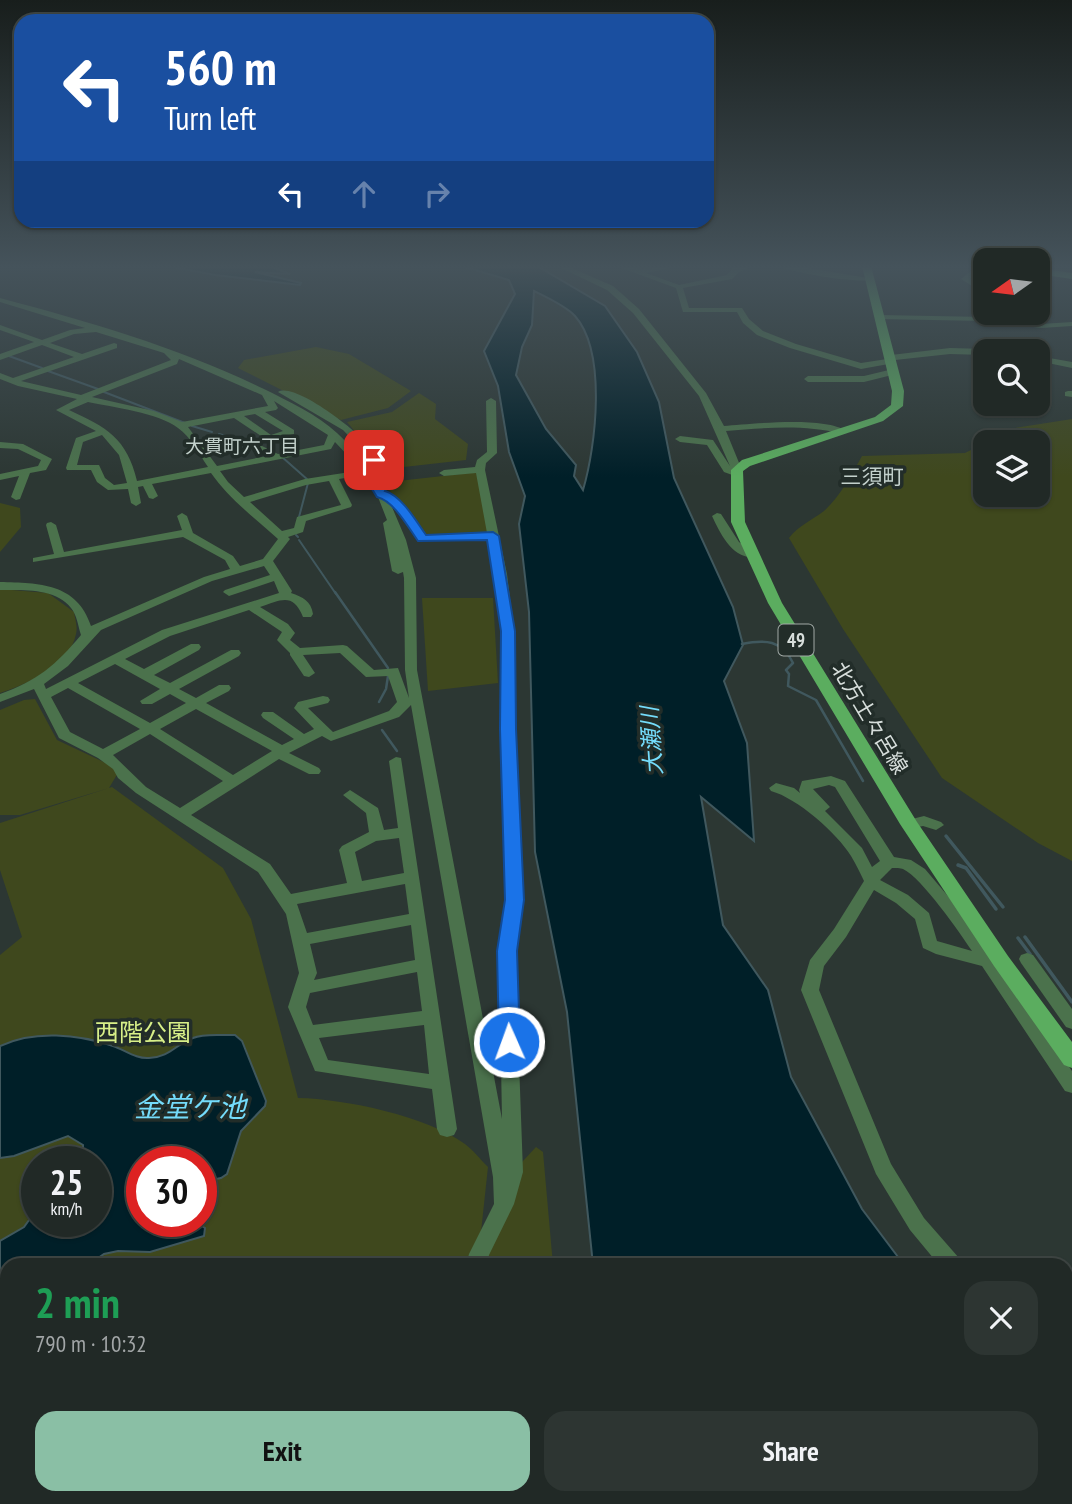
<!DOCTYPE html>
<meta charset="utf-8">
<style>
:root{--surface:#212926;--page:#2d3532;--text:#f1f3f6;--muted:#a2a6a7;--line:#3e4543;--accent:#8abfa5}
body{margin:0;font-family:"PT Sans Narrow","Noto Sans JP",sans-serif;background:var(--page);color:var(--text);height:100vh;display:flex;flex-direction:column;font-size:26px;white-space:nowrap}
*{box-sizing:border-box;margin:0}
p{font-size:23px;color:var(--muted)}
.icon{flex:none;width:38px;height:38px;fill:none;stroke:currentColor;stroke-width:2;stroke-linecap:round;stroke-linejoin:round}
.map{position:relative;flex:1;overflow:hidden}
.sheet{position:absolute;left:0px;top:1258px;width:1073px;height:247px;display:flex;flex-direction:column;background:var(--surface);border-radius:21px 21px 0 0;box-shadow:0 2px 5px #0004,0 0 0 2px var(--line)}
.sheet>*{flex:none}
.hud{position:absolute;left:14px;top:14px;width:700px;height:214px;border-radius:21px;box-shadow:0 2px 5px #0004,0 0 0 2px var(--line);background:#1a4fa0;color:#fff;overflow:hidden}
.needle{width:46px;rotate:256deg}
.tools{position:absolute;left:973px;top:248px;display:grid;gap:14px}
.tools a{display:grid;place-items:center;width:77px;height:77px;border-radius:14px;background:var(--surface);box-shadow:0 2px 5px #0004,0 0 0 2px var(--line);font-size:35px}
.speed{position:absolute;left:21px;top:1146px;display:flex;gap:14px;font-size:35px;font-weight:700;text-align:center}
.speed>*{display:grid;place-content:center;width:91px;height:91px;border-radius:50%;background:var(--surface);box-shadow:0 2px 5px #0004,0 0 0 2px var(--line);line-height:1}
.speed small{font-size:18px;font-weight:400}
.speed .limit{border:10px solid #d22;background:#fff;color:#111}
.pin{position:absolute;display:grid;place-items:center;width:60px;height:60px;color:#fff;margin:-30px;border-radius:14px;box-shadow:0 4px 10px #0006}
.me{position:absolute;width:77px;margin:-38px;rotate:358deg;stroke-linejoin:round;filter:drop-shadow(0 0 5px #0008)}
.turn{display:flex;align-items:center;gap:24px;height:147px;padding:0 35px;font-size:32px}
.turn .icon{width:91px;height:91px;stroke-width:2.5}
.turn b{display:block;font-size:49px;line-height:60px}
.lanes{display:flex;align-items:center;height:66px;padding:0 35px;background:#0003;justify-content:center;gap:35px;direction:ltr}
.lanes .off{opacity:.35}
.round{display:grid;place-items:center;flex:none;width:74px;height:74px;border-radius:21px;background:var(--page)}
.overview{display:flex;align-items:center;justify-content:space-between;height:119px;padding:0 35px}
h1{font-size:42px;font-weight:600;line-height:52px;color:#1e9e55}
.action{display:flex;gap:14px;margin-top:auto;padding:14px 35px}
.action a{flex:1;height:80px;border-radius:21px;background:var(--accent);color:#111;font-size:28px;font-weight:600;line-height:80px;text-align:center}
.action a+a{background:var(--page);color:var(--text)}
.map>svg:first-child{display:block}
</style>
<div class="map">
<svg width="1072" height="1504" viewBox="0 0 1072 1504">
<rect width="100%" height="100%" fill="#2c3733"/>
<!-- green -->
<g fill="#3f481d" fill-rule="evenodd">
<polygon points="316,347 349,354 411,391 388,408 341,420 238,368 244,360"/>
<polygon points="419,393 436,404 435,419 468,444 466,460 386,469 347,422 392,412"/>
<path d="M1072,419v442l-34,-18 -96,-65 -99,-149 -54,-91c10,-13 22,-17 35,-27 16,-14 28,-37 38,-55l103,-3 20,-10v52h53v-52h-52l29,-15z"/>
<polygon points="479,472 488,534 424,536 387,487 388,474 394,474 398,481"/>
<polygon points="0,503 20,508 21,527 0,552"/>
<path d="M0,589l48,4 26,19c1,7 4,15 2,22 -6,32 -49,50 -76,59z"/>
<polygon points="422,598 493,598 498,683 428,691"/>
<path d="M35,699l22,41 53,25 8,8 -9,15 3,-1 111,81 28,51 47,179c47,1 129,18 167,46 8,6 15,15 23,23l-7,65 -9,33h-465v233h312l-6,6h-313v-549l22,-18 -22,-67v-47l109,-35 -89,27h-20v-105l24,-10zM37,1162h59v60h-59zM142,1162h59v60h-59z"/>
<polygon points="536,1147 543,1152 553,1265 483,1265 522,1162"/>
</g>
<!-- water -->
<g fill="#001f28" stroke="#40585e" stroke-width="2" fill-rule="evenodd">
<polygon points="168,266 270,266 290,274 255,272 301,283 300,285 215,275"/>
<path d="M462,266h75l68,40 32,46 22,50 15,76 59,129 10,38 -19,36 23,62 7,98 -53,-44 22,128 45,65 23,87 71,132 42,56h-311l-26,-253 -32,-160 -6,-240 -10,-88 6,-28 -16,-44 -11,-66 -14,-35 31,-57 -6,-14zM534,291c12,6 32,15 41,25 32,36 21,130 8,174l-9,-14 2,-11 -30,-36 -30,-54 6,-28 10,-22z"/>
<path d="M225,1035h10l7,6 24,60 -1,5 -24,25 -14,43 -6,4 -20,4v-20h-59v60h53l10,6 -1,8 -54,16 -32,-1 -14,3 -16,11h-81v165l-7,5v-194l24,-14 13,-18v13h59v-60h-17l4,-10v-7l-15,-9 -54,20 -14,2v-112c34,-16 78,-12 113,0 12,4 23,13 36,12 21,-1 27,-14 44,-20 9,-4 23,-3 32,-3z"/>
<polygon points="619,1498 957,1498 961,1504 620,1504"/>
</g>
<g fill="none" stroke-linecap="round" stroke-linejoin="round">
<!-- stream-far3 -->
<g stroke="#40585e" stroke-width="2">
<polyline points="9,356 42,368"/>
<polyline points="48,371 98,389"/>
<polyline points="104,392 185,423"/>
<polyline points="192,426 212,432"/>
<polyline points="219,434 261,446"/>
<polyline points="282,457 308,480"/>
<polyline points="299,517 308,483"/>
<polyline points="296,535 298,537"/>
<polyline points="299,540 336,594"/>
</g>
<!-- stream-far2 -->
<g stroke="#40585e" stroke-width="2.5">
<polyline points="335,592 388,668"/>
<path d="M742,644c23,-5 40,-4 51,19l-7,7 3,4 -1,12 28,14 47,81"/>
<polyline points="379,702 386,689 388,676"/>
<polyline points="382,730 397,751"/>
</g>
<!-- stream-far1 -->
<g stroke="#40585e" stroke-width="3.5">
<polyline points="946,836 1003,907"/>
<polyline points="958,865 966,868 996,909"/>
<polyline points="1025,937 1072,1002"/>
<polyline points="1018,938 1030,954"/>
</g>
<!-- stream -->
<polyline stroke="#40585e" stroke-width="4.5" points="327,1504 332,1498"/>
<!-- minor -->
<g fill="#4b724c" fill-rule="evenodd">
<path d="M557,266h10l46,20 26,23 67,84 18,33c27,-2 100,-10 122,5l-5,3c-36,-10 -78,-6 -115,-3l16,39 -7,6 -11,-4 -17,-27 -27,-3 -5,-3 5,-3 33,4 17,26 -31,-70 -66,-83 -26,-23z"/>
<polygon points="616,266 643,269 681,266 646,273 679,285 727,275 733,268 741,266 753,266 739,272 732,279 683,288 689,308 742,308 749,319 763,331 796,344 861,363 887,359 891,355 950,348 985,349 989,352 985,352 985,355 950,354 895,360 894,363 861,369 790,348 757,335 743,323 737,312 683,312 676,288"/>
<path d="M777,266h18l79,13c-12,6 -84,-7 -97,-13z"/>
<polygon points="968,266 976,266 980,270 970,279 985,289 985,294 961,279 972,270"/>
<path d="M0,298c90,24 180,50 264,91 24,12 54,26 73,44 15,14 27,29 38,46l-8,-24 -24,-25 -65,-38c17,-11 86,44 97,60 7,11 10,23 12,36l-3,3c17,6 31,29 41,45l62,-3 -11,-60 -32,3 -5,-3 5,-3 31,-3 2,-7 10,-8 -1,-51 5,-3 5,3 1,52 -11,10 -1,7 22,104 7,57 1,98 7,171 -7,51 8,221 -9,32 -25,51 -2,10h-21l3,-11 25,-50 -1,-27 -82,-472 -12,12 -68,24 -9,-5 -33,17 30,15 2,3 -2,3h-10l-30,-15 -88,56 79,49 21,30 56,-11 -8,-33 3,-4 27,-14 -3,-19 -23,-18 7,-5 28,18 6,22 14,-2 -9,-67 7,-4 5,1 56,371 -3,6 -7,2 -7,-2 -3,-6 -5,-40 -117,-18 -27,-64 11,-34 -13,-59 -28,-42 -122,-79 -18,-15 -5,-9 -15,-11 -39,-20 -25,-49 -34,13v-8c37,-13 56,-29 81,-59 -3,-9 -4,-20 -10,-27 -15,-20 -48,-18 -71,-18v-8c39,1 77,1 91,44l113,-49 26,-8 -5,-9 -42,-23 -150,25v-4l21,-4 -8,-29 1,-2 4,-1 5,3 8,27 118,-22 -5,-14 5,-3 5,3 6,17 40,23 7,10 23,-7 15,-20c-23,-21 -49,-40 -67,-66l-59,11 6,12 -5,3 -4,-1 -6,-12 -5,1 3,16 -5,3 -5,-3 -3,-14 -20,1 -11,-8 -6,-12h-24l-1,-2 10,-30 20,-7 -40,-21 21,-11 -59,-13 -18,-7v-6l13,5 61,-21 -32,-12 -42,15v-6l34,-12 -34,-12v-5l42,15 28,-10 15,-2 -85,-26zM96,332l68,21 7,7 -90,35 -60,-14 96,-33v-4l-3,-1 -32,11 -32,-11 24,-9zM179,359l83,36 6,11 -86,16 -28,-11 -62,-14 85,-33zM274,401l54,34 -4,10 -46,9 -18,-9 -5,3 12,8 -50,10 -29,-39 46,-9 33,22 27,-6v-4l-29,-18 11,-2 2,-2zM88,402c24,5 71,11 90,26 13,9 21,26 30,39l-71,14c-10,-43 -31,-54 -68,-71zM255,414l28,17 -12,4 -27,-19zM102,435l17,20 8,28 -13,2 -9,-7 -6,-13h-22l6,-23zM335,442l15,16v14l-45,7 -61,18 -16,-15 -8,-11 111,-22zM360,471l18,26 9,23 -4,3 9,48 6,3 5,-2 1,6 1,92 4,28 -11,-30 -24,2 -27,-24 -4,-1 -43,3 -10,-8 5,-7 -7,-9 -28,-17c21,-7 33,-15 43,10h8l2,-3c-2,-13 -10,-17 -22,-21l1,-2 -19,-30 17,-22 -2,-2 15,-5 3,-11 45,-14 1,-2 -13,-26 18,-3zM329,481l12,24 -44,12 -3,11 -12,3 -32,-29 56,-17zM392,507l10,10 16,24 71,-2 13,92 -1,98 5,171 -7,51 3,168 -85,-449 -1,-92 -10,-38zM264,566l6,9 -45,15 -2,2 6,4 45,-15 5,12 -117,37 -116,59 -2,-5 24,-18 33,-36 111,-49zM249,610l33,22 -5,8 13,13v2l14,21 5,1 6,-4 -12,-18 37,-2 26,24 22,-1 9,26 -8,9 -56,21 -25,-24 20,-5 2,-3 -2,-3 -5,-1 -25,6 -4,6 20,21 -10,5 -31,-22h-10l-2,3 2,3 31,21 -12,6 -76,-42 23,-12 2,-3 -2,-3h-10l-23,13 -17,-9 60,-33 2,-3 -2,-3h-8l-61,33 -16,-8 45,-25 2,-3 -2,-3h-8l-47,25 -19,-10 45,-23zM115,664l45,25 -20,12 2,3h10l18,-10 16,9 -36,20 -72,-40zM68,688l72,41 -37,20 -33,-17 -19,-35zM196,709l76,42 -39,24 -73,-46zM150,734l73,47 -43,27 -34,-21 -33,-32zM399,838l5,35 -42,8 -7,-29 21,-11zM405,884l4,30 -102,19 -10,-29zM411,925l4,35 -101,20 3,-7 -7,-29zM417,972l5,39 -109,14 -7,-18 4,-14zM424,1025l5,49 -101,-14 -9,-22z"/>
<polygon points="880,315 986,317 1041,324 1072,322 1072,326 1041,328 986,321 877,319 876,317"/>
<polygon points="1038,356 1072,362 1072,368 1038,361"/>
<polygon points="893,369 896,370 896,374 864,382 808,382 804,379 808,376 864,376"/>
<polygon points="1068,391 1072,391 1072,397 1065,396 1065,392"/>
<polygon points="0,442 23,444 52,459 46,470 30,473 20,499 16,500 11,497 19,476 0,480 0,474 38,466 41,460 18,449 0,448"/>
<path d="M717,513l4,1 18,28 16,11v4c-22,3 -35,-24 -43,-41z"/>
<path d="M831,776l14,5 49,76 17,3 14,9 44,52 103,150v22l-7,-2 -83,-125 -46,-12 -13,-6 -8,-29 -19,-16 -22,-13 -28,47 -22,29 -5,24 72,174 33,54 35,40 3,7h-23l-29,-35 -34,-56 -75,-184 9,-30 24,-31 30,-48c-4,-8 -8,-17 -13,-25 -14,-23 -54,-58 -80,-65l-2,-3 7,-5 18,5 6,5 -1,-3 3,-9zM829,785l6,2 45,74 -8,6 -10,-19 -37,-37 5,-4 -17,-18zM892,868c3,0 9,0 11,1 19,9 57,64 69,82l-35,-10 -8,-28 -21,-18 -28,-15z"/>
<polygon points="924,816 941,822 944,825 936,830 923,826 909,829 901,824 904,821"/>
<polygon points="1027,953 1033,955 1072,1009 1072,1029 1066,1027 1021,963 1019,959 1021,955"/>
<polygon points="1066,1389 1072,1391 1072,1418 1066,1416"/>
<polygon points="350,1498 375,1498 373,1504 348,1504"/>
<polygon points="403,1498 460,1498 461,1501 460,1504 401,1504"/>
</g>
<!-- major -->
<g fill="#5bad5f" fill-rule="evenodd">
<polygon points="862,266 871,266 904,391 903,406 883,421 750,466 743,471 745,522 782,603 917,822 1008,956 1072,1042 1072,1068 1064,1065 994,966 900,824 768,603 731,522 731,470 742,460 875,417 891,405 892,391"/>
<polygon points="1038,268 1072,273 1072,279 1038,274"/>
</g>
</g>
<!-- sky -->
<linearGradient id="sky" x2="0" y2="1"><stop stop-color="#181e1c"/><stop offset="0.56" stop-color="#45535b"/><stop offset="1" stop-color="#45535b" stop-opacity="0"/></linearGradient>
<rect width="1072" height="477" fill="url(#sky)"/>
<!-- route -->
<path fill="#1a73e8" stroke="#114b97" stroke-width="2" d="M374,457l4,1c7,10 14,23 7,33 17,5 31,30 41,44l67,-3 6,4 16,95 1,98 8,171 -7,51 3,91 -3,6 -8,2 -7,-2 -3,-6 -2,-91 8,-51 -5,-171 1,-98 -14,-91 -69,1c-10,-14 -24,-40 -41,-44l-5,-8 4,-3 -1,-14 -7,-12z"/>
<g text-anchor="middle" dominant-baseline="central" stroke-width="7" stroke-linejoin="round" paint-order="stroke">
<!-- far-neighbourhood labels -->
<g font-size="19" fill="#c3d1cc" stroke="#222d29">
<text x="242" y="446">大貫町六丁目</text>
</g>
<!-- shield labels -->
<rect fill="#222d29" stroke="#a1a9a6" stroke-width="2" x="778.5" y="624.5" width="35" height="31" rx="5"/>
<g font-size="19" font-weight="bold" fill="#d7dedb">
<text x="796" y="640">49</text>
</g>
<!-- far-quarter labels -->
<g font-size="21" fill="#c3d1cc" stroke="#222d29">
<text x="872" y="476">三須町</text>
</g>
<!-- street labels -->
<g font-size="21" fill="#d7dedb" stroke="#222d29">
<text transform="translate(870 718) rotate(59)">北方土々呂線</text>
</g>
<!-- water labels -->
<g font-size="23" font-style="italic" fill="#74dcfb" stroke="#222d29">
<text transform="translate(651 741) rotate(-94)">大瀬川</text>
</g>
<!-- near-park labels -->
<g font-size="24" fill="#d8f088" stroke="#222d29">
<text x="143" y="1032">西階公園</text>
</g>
<!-- near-water labels -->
<g font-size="28" font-style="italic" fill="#74dcfb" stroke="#222d29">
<text x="190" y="1106">金堂ケ池</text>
</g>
</g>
</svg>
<div class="tools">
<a><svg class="needle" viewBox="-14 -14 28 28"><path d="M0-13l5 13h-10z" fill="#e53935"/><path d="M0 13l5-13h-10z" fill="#a2a6a7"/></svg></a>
<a><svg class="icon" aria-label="search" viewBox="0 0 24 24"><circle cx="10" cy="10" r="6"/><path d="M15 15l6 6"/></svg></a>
<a><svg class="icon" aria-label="layers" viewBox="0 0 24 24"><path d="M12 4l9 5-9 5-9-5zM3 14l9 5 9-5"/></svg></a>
</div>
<div class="speed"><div>25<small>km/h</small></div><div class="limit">30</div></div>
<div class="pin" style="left:374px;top:460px;background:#d93025"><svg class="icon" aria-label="arrive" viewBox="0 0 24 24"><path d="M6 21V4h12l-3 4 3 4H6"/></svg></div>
<svg class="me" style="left:509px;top:1042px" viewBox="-20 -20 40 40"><circle r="17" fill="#1a73e8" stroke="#fff" stroke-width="3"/><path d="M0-11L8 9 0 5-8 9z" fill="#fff"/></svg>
<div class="hud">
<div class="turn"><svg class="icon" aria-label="left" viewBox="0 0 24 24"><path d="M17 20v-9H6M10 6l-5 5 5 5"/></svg><div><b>560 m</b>Turn left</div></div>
<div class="lanes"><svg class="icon" aria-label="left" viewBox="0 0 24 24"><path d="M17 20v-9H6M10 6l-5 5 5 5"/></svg><svg class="icon off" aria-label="ahead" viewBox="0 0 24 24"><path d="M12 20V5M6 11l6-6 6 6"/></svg><svg class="icon off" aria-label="right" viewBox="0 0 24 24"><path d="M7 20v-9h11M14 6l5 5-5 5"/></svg></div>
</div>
<section class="sheet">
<div class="overview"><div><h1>2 min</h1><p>790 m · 10:32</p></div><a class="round"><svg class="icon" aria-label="close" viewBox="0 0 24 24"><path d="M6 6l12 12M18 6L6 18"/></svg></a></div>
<div class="action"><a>Exit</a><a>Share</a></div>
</section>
</div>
